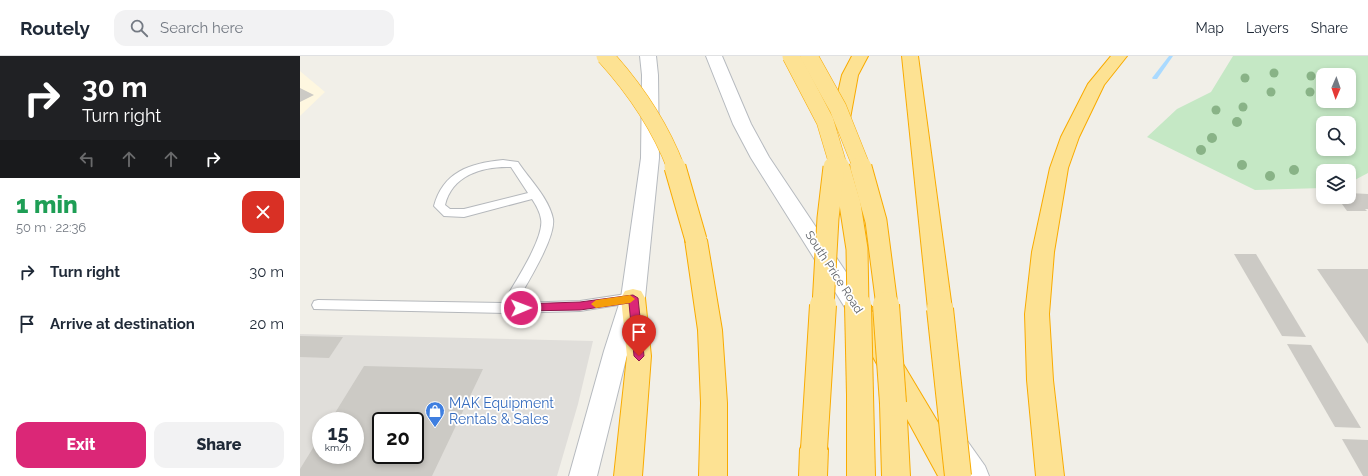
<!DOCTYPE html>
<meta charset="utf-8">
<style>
:root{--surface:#fff;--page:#f2f2f3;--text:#1f2937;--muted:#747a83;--line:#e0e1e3;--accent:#db2777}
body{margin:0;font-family:Raleway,sans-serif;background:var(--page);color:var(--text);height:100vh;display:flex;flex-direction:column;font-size:15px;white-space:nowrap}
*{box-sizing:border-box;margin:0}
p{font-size:13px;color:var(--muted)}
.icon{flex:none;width:22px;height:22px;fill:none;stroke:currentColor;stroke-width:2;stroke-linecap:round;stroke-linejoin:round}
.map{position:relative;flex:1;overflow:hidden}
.side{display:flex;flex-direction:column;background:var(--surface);width:300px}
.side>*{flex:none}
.guide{background:#202124;color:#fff;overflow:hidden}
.needle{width:26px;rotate:182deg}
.buttons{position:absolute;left:1016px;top:12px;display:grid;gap:8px}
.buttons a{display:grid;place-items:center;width:40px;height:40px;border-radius:8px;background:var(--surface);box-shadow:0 2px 6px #0003;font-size:20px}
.speed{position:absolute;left:12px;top:356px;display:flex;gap:8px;font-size:20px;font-weight:700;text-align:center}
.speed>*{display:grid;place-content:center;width:52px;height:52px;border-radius:50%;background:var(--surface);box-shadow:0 2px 6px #0003;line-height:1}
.speed small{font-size:10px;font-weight:400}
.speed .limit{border:2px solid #111;border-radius:6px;background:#fff;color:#111}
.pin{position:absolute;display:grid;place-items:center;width:34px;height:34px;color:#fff;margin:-41px -17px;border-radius:50% 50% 50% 0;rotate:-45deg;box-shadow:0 0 4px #0007}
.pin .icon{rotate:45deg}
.me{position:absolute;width:44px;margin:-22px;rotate:89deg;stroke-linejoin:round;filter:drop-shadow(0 0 3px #0008)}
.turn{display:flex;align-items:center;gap:14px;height:84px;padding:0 16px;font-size:18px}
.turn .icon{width:52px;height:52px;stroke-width:2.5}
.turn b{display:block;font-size:28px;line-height:34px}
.lanes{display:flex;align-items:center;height:38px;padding:0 16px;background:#0003;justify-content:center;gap:20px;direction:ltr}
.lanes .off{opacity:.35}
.round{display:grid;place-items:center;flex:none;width:42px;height:42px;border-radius:12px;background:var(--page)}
.headline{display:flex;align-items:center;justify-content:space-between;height:68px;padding:0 16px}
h1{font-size:24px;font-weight:800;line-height:30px;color:#1e9e55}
.button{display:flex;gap:8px;margin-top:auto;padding:8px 16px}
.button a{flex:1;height:46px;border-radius:12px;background:var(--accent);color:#fff;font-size:16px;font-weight:800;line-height:46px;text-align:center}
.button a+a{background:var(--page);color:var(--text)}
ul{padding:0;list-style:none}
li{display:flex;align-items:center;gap:12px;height:52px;padding:0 16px}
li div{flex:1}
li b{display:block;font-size:15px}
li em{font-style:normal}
header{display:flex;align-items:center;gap:24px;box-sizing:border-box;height:56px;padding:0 20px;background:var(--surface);border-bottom:1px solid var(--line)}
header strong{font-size:19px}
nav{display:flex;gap:22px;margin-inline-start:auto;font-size:14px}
.search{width:280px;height:36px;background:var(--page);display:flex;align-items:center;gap:10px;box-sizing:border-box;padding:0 14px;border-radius:12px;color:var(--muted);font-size:15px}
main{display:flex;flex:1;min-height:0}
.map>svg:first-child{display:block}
</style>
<header>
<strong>Routely</strong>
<div class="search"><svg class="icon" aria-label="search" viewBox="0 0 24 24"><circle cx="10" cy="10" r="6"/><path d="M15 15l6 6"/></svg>Search here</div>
<nav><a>Map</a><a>Layers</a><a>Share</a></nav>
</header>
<main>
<section class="side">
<div class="guide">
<div class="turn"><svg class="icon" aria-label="right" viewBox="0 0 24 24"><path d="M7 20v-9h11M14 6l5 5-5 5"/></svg><div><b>30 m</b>Turn right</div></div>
<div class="lanes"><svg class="icon off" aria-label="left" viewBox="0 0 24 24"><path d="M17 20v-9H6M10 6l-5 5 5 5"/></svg><svg class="icon off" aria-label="ahead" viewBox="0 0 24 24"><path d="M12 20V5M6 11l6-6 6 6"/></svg><svg class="icon off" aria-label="ahead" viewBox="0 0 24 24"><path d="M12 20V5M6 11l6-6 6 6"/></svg><svg class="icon" aria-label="right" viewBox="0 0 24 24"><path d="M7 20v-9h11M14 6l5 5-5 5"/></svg></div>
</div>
<div class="headline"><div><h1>1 min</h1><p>50 m · 22:36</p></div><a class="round" style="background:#d93025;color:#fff"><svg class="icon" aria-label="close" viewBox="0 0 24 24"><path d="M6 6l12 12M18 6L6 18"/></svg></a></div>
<ul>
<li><svg class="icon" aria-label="right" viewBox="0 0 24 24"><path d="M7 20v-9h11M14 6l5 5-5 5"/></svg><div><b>Turn right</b></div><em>30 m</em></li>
<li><svg class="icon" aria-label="arrive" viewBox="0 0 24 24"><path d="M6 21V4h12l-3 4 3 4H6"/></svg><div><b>Arrive at destination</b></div><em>20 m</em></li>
</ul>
<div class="button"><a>Exit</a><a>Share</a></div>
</section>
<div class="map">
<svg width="1068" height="420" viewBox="0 0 1068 420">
<rect width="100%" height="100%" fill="#f1efe8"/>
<!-- commercial -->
<polygon fill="#fef7e0" points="0,15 25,36 0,60"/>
<!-- industrial -->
<path fill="#e0deda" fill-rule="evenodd" d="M0,278l293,7 -15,63 -21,72h-257zM21,365h34v34h-34zM81,365h34v34h-34z"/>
<!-- green -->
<path fill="#c5e8c5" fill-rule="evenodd" d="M933,0h135v117l-19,10v-12h-26v17l-68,2 -108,-53 30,-28 34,-17zM1023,19h26v26h-26zM1023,67h26v26h-26z"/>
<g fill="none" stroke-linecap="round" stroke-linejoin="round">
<!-- stream -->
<polygon fill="#aadaff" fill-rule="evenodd" points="869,0 873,0 857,23 853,23 852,22"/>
</g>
<!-- building -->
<g fill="#cccac5" fill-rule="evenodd">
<polygon points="0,32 14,39 0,46"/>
<polygon points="1049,137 1068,138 1068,153 1065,153 1067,155 1047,155 1037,141 1049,141"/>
<polygon points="934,198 956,198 1006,281 982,280"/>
<polygon points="1017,213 1068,213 1068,288"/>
<polygon points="0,280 43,281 29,302 0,301"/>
<polygon points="987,288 1011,289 1061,372 1035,371"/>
<path d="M64,310l119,3 -51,107h-132v-7l21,-34v20h34v-34h-25zM81,365h34v34h-34z"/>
<polygon points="1042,383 1068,384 1068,420 1063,420"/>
</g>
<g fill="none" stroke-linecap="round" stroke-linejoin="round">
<!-- lane casing -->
<g stroke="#b5b8bc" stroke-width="2">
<path id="lane" d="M203,104l15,2c11,17 31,36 35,57 3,19 -27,66 -37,84l64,-2 53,-8 4,1 2,4 -2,4 -57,9 -73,2 -193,-4 -2,-4 2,-4 4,-1 185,3c10,-18 42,-65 38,-84 -1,-7 -5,-14 -9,-20l-68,18 -20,-1 -10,-10c9,-34 36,-43 69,-46zM211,111l17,26 -64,16h-14l-5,-4c7,-30 38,-39 66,-38z"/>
</g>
<!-- secondary casing -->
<g stroke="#b6babf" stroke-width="2">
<g id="secondary">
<polygon points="340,0 356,0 358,19 359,102 345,242 328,295 297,420 269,420 304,295 321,242 341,102 342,19"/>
<polygon points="406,0 422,0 451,68 469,101 572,255 576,262 572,269 564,272 556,269 451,102 433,68"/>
<polygon points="653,375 663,379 685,410 689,420 658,420 639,388 643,379"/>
</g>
</g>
<!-- highway casing -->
<g stroke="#f9ab00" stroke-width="2">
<g id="highway">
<polygon points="552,0 568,0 558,19 549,68 546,72 540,73 534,72 531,68 542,19"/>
<polygon points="602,0 618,0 652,253 648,260 640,263 632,260 628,253"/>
<polygon points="811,0 827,0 804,29 779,81 768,112 754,196 749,258 753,324 764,420 736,420 727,324 725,258 732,196 750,112 761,81 788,28"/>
<polygon points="396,176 403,178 407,184 422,274 427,347 427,420 399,420 401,347 398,274 385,184 389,178"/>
<polygon points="333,233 341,235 345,242 351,300 342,420 314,420 327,300 321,242 325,235"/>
<polygon points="561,248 569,251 664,410 668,420 638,420 607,363 610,420 582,420 580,347 584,338 592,335 549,258 553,251"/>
<polygon points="560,327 569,331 573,339 575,420 547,420 547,339 551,331"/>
<polygon points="514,380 524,383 528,393 527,420 499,420 500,393 504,383"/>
</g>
</g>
<!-- lane -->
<use href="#lane" fill="#fff" fill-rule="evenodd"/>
<!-- secondary -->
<use href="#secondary" fill="#fff" fill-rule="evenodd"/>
<!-- highway -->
<use href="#highway" fill="#fde293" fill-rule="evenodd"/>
<!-- highway-bridge-far2 casing -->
<g stroke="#f9ab00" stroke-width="18" stroke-linecap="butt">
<g id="highway-bridge-far2">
<path d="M305,0c30,33 55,70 71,112"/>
<polyline points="491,0 525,65 539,112"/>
<polyline points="509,0 538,52 562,112"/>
<polyline points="534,112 535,107"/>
</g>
</g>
<!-- highway-bridge-far1 casing -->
<g stroke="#f9ab00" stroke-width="23" stroke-linecap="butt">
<g id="highway-bridge-far1">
<polyline points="375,111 396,184"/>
<polyline points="539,111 550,148 557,193 558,250"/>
<polyline points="561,111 576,165 587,250"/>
<polyline points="523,250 528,162 534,111"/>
</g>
</g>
<!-- highway-bridge casing -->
<g stroke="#f9ab00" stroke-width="28" stroke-linecap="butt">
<g id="highway-bridge">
<polyline points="558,249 560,339"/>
<polyline points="586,249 593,347"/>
<polyline points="640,253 658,420"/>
<polyline points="514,393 523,249"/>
</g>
</g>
<!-- highway-bridge-far2 -->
<use href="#highway-bridge-far2" stroke="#fde293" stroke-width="17"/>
<!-- highway-bridge-far1 -->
<use href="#highway-bridge-far1" stroke="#fde293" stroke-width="21"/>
<!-- highway-bridge -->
<use href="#highway-bridge" stroke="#fde293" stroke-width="26"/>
</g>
<!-- trees -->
<g fill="#89b387">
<circle cx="974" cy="17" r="4.5"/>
<circle cx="1011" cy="20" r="4.5"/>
<circle cx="945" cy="22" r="4.5"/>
<circle cx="971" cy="36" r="4.5"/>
<circle cx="1010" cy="36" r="4.5"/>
<circle cx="943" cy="51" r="4.5"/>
<circle cx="916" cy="54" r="4.5"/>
<circle cx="937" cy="66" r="5"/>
<circle cx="912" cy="82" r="5"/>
<circle cx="901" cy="94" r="5"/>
<circle cx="942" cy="109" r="5"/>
<circle cx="994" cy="114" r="5"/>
<circle cx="970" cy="120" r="5"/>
</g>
<!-- route -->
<polygon fill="#db2777" stroke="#8e194d" points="333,239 338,242 344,300 339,305 334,300 329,247 280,254 221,255 217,252 221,248 280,246"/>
<!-- slow -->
<polygon fill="#f59e0b" points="330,239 335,243 330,247 296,252 291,248 296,244"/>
<!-- icons -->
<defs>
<g id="shop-pin" transform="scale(1)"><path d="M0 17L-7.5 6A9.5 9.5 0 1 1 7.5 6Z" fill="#3f7fe0" stroke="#fff"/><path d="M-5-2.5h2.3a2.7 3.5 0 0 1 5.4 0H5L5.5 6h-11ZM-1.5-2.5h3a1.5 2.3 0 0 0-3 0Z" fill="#fff"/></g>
</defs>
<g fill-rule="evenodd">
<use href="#shop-pin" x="135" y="355"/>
</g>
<g text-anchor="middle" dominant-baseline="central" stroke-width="3.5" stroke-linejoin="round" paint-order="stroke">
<!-- street labels -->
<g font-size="12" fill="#5f6368" stroke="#fff">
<text transform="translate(534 216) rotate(57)">South Price Road</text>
</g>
<!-- near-shop labels -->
<g font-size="14" fill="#366cbe" stroke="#fff" text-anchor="start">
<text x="149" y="347">MAK Equipment<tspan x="149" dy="16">Rentals &amp; Sales</tspan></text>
</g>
</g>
</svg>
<div class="buttons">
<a><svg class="needle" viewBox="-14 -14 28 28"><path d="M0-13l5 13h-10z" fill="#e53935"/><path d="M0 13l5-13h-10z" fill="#747a83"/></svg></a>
<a><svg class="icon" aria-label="search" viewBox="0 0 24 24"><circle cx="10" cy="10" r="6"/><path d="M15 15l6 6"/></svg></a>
<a><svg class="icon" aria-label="layers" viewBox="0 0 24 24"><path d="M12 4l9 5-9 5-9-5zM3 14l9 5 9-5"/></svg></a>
</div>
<div class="speed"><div>15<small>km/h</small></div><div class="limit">20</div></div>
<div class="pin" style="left:339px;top:300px;background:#d93025"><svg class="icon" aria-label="arrive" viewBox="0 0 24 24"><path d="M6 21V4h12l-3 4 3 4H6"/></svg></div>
<svg class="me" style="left:221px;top:252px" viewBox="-20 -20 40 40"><circle r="17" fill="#db2777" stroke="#fff" stroke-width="3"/><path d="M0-11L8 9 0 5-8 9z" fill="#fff"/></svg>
</div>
</main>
